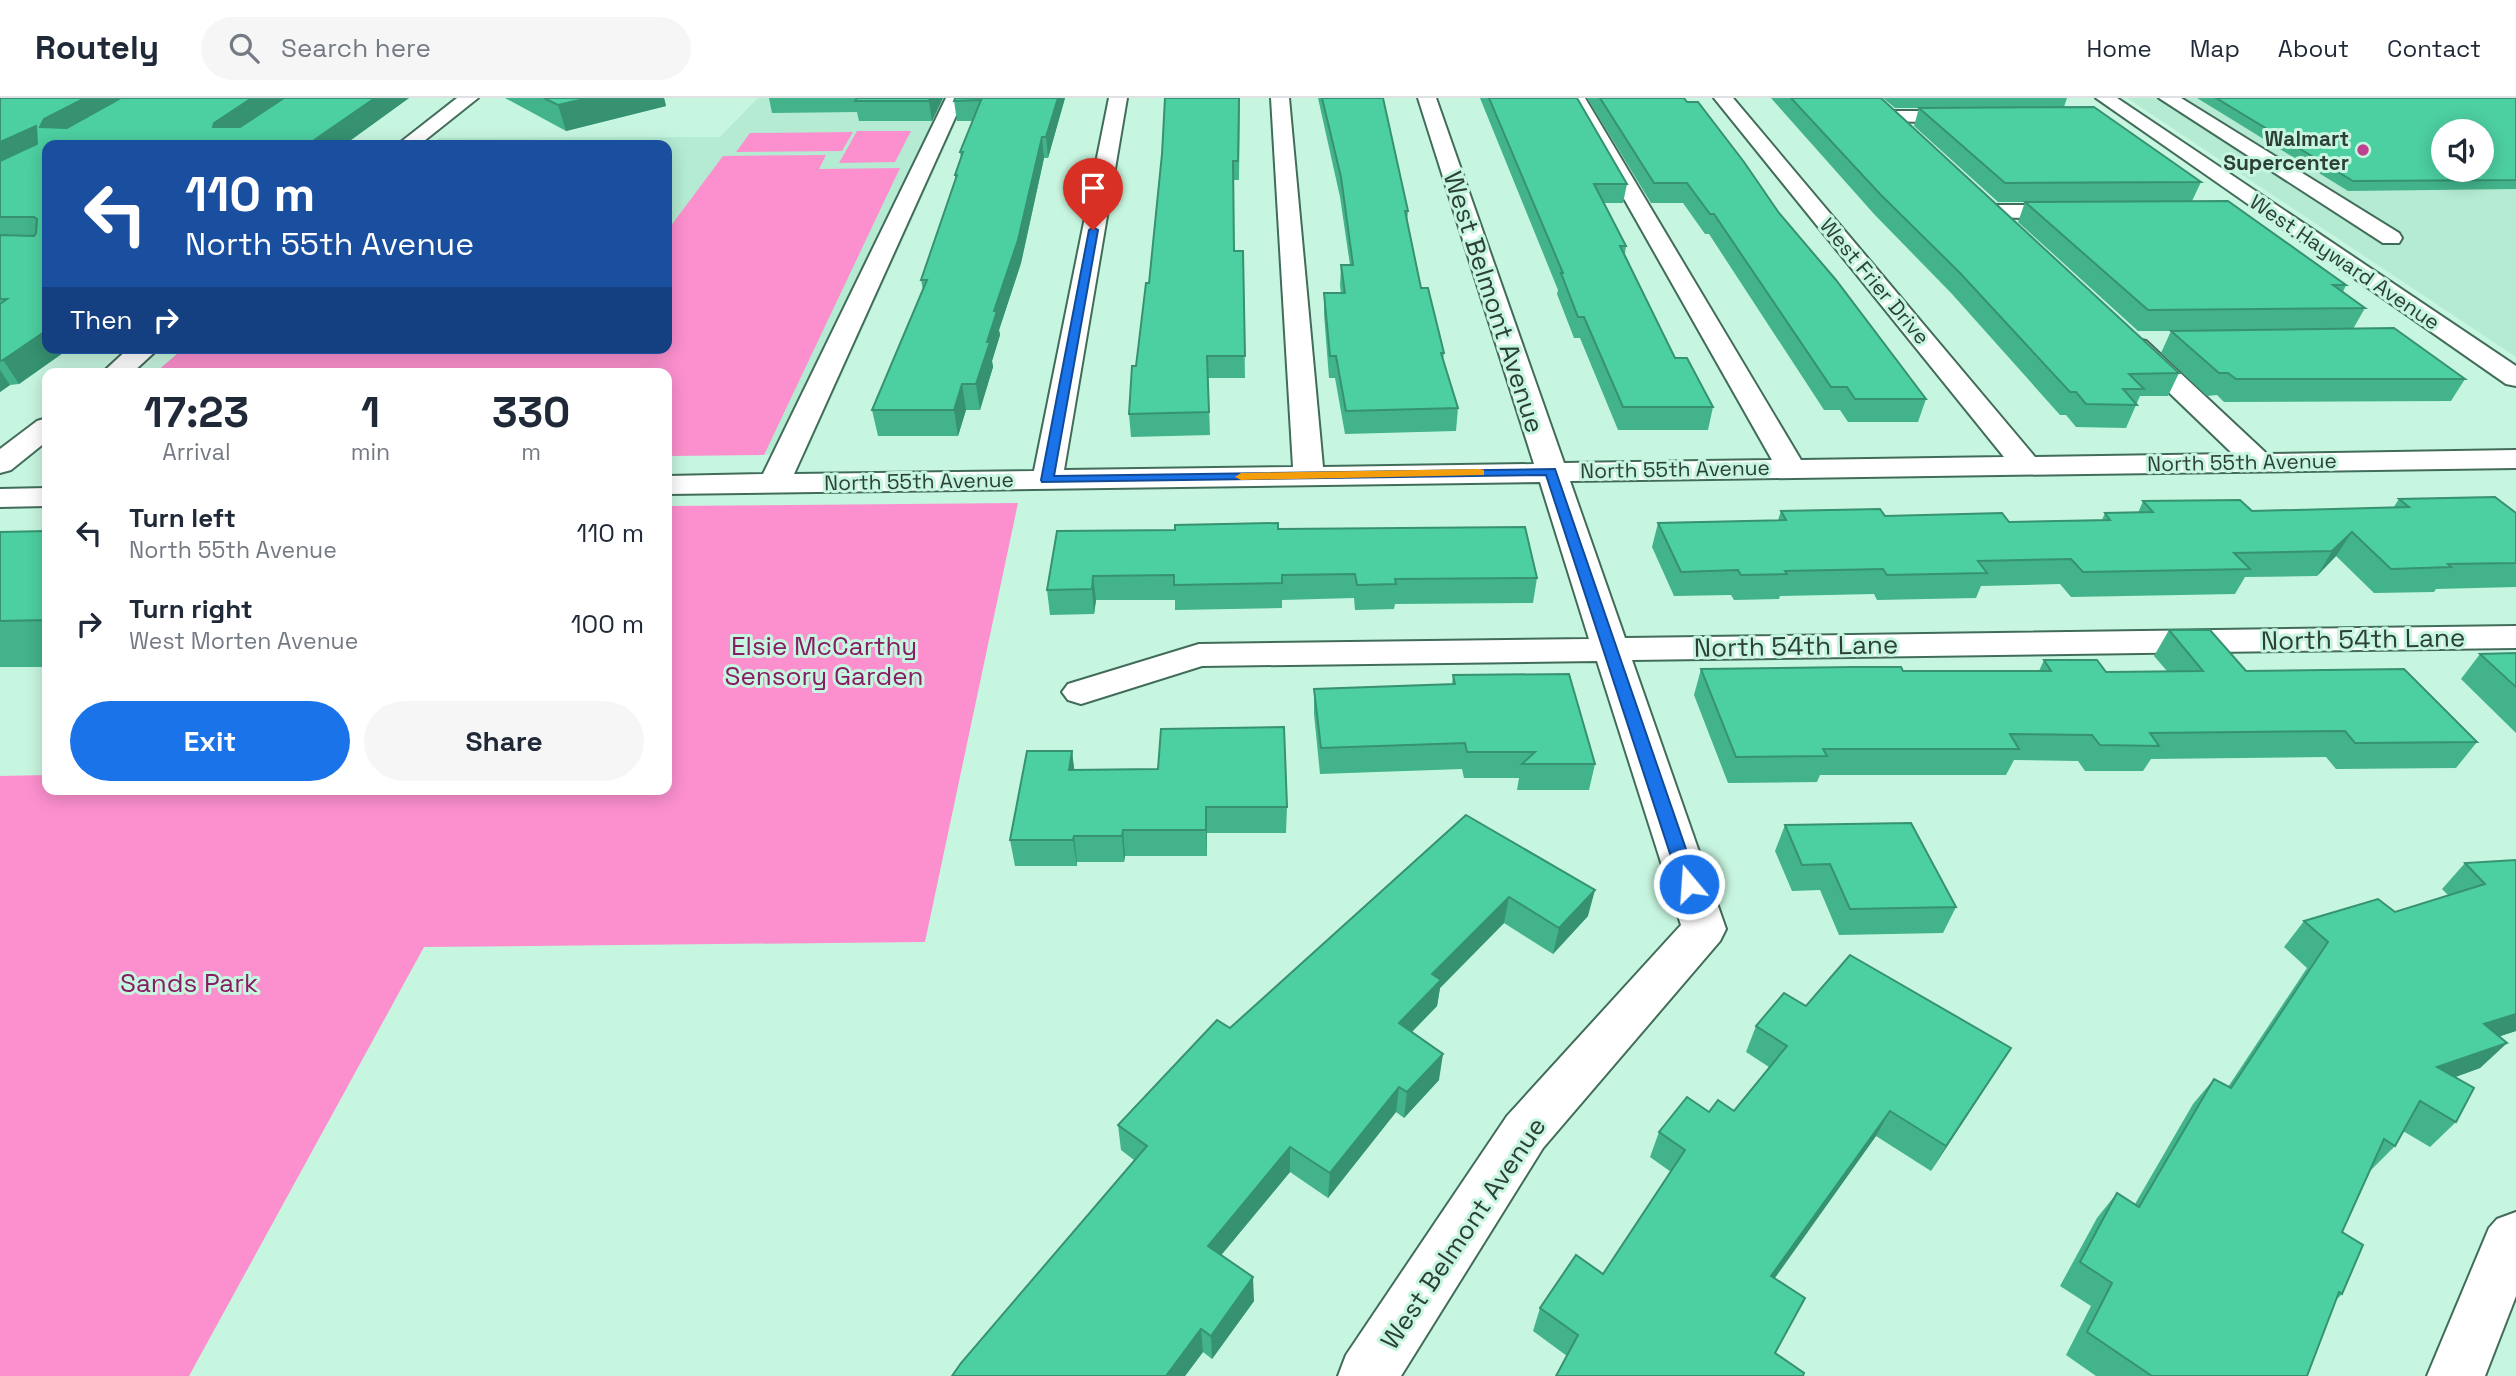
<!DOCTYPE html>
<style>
:root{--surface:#fff;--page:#f6f6f7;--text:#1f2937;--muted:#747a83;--line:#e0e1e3;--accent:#1a73e8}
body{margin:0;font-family:"Space Grotesk",sans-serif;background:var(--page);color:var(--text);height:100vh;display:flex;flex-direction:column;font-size:26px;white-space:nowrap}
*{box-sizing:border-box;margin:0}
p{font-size:23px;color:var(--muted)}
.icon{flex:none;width:38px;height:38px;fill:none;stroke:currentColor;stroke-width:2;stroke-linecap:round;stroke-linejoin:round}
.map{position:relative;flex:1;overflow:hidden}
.panel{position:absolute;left:42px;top:270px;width:630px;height:427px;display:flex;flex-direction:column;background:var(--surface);border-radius:14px;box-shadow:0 4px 18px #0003}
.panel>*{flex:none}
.hud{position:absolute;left:42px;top:42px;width:630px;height:214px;border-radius:14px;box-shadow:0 4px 18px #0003;background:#1a4fa0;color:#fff;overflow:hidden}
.buttons{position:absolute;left:2431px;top:21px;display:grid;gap:14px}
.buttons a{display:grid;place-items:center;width:63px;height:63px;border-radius:50%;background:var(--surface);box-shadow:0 4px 18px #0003;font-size:35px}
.pin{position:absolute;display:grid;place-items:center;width:60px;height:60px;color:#fff;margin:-72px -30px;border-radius:50% 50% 50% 0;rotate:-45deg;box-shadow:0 0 7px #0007}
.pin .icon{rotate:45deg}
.me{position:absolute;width:77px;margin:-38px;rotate:342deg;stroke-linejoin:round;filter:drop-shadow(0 0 5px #0008)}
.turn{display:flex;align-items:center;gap:24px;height:147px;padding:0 28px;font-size:32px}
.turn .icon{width:91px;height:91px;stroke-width:2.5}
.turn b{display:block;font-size:49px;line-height:60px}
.then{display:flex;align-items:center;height:66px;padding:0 28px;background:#0003;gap:14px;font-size:26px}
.eta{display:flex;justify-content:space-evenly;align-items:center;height:119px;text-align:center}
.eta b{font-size:42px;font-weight:700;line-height:49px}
.action{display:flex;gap:14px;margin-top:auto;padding:14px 28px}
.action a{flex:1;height:80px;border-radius:42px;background:var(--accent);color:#fff;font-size:28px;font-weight:700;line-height:80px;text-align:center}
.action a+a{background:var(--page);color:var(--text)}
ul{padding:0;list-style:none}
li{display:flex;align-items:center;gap:21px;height:91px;padding:0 28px}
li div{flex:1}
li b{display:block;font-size:26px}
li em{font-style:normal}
header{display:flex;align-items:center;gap:42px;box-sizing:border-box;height:98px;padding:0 35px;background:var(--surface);border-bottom:2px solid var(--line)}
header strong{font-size:33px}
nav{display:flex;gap:38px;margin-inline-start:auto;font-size:24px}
.search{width:490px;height:63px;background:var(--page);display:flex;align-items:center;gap:18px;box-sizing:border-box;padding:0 24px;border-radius:38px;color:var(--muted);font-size:26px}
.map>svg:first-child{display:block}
</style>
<header>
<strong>Routely</strong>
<div class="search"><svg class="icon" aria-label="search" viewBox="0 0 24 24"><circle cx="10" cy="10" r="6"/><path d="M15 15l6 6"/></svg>Search here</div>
<nav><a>Home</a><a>Map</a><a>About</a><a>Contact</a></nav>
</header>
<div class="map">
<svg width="2516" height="1278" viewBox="0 0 2516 1278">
<rect width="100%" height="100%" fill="#c7f6e0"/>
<!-- built -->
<g fill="#b4ebd2" fill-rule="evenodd">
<polygon points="758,0 967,0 806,356 667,358 667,275 155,275 184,250 667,250 667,47 431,47 439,40 720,39"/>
<path d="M2127,0h389v259zM2443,33h39v39h-39z"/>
</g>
<!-- green -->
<g fill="#fc90ce">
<polygon points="857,33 911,33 895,64 839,65"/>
<polygon points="853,34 842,53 736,54 750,35"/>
<polygon points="826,57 819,71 900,70 764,357 667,358 667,275 155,275 184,250 667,250 667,133 723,58"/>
<polygon points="1018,405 925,844 424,849 189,1278 0,1278 0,678 47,677 47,691 667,691 667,408"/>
</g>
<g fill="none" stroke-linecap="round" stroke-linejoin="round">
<!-- minor casing -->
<g stroke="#426c5a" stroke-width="4">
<g id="minor">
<polygon points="457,0 478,0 419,47 397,47"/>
<polygon points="946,0 964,0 794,376 1034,373 1109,0 1127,0 1064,372 1293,369 1271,0 1289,0 1323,369 1534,366 1418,0 1436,0 1564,365 1772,362 1567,0 1585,0 1801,362 2004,359 1714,0 1733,0 2035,359 2233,356 2128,255 2124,249 2128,243 2137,241 2146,243 2267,356 2516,352 2516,370 1570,383 1625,540 2516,528 2516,550 1632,562 1726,831 1720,843 1543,1050 1401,1278 1338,1278 1346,1257 1507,1018 1681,827 1597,563 1202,568 1081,606 1068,602 1062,594 1068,586 1199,546 1589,541 1540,384 667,396 667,378 763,376"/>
<polygon points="2096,0 2117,0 2516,268 2516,288 2506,286"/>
<polygon points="2159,0 2181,0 2399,135 2402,140 2399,145 2383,145"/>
<polygon points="1890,13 1968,13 1978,19 1968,25 1883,23 1880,19 1883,15"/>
<polygon points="1993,107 2072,107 2080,109 2083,114 2080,119 2072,121 1985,119 1982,114 1985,109"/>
<polygon points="129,250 159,250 132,275 102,275"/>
<polygon points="47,320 47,343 11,372 0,375 0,351 37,323"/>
<polygon points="47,390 47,408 0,409 0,391"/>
<polygon points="2516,1114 2516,1198 2485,1278 2427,1278 2489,1130 2497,1121"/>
</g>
</g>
<!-- minor -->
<use href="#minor" fill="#fff" fill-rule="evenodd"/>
</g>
<!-- wall -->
<g fill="#42b38a">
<polygon points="0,0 409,0 344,47 47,47 47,250 70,250 19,286 10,287 0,294"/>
<polygon points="505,0 664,0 666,8 566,33"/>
<polygon points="769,0 943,0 932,23 859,23 857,14 772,15"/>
<polygon points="1065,0 1048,60 1044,60 1021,165 999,232 1000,237 992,263 993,269 980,312 966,312 958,338 878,338 872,312 923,192 921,182 955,83 955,77 961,60 960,54 973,23 957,23 954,3"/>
<polygon points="1240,0 1239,82 1233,82 1234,153 1243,153 1245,280 1208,280 1210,337 1131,339 1129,316 1149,185 1162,56"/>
<polygon points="1318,0 1383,0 1408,113 1407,125 1421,190 1444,255 1443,262 1458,310 1456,333 1345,336 1335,280 1329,280 1324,216 1324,195 1341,195 1340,188 1341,167 1350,167 1340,99"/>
<polygon points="1480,0 1577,0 1627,86 1623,105 1604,105 1626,148 1625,156 1675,260 1713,309 1708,332 1618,332 1580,240 1574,240 1557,196 1558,192"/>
<polygon points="1587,0 1684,0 1779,115 1926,301 1918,324 1848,324 1840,312 1824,312 1709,136 1705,136 1683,105 1651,105"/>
<polygon points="1771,0 1881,0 2179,275 2168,298 2140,298 2126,330 2076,329 2066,317 2060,317 1952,196 1874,116"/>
<polygon points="1883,0 2067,0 2064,9 2201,84 2192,103 2346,187 2343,194 2365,210 2353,231 2465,281 2451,303 2224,304 2217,297 2207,298 2161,255 2171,233 2138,233 2018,124 2025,104 1998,104 1914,28 1919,10 1895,10"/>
<polygon points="2197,0 2516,0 2516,91 2348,93"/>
<polygon points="2399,401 2516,415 2516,489 2436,491 2434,494 2374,495 2336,458 2317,478 2245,479 2235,496 2071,499 2060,486 1981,488 1976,500 1877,502 1874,496 1780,498 1779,501 1734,502 1731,497 1674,498 1652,449 1658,425 1778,422 1781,413 2009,424 2102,422 2105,415 2138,415 2143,403 2252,413 2393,410"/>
<polygon points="1278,431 1537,480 1533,505 1395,506 1394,511 1355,512 1354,500 1282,502 1282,510 1175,512 1175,502 1096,502 1094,516 1050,517 1047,492 1175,432"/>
<polygon points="47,433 47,569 0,569 0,434"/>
<polygon points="2169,532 2246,573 2477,644 2456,670 2336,671 2326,659 2151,661 2143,673 2085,673 2078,663 2014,662 2006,677 1820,677 1817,684 1728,685 1694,597 1701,571 2039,573 2044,562 2106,574 2167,573 2154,558"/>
<polygon points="2516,555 2516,635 2461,581 2480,556"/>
<polygon points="1453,577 1595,666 1589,692 1517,692 1519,680 1464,680 1462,671 1320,676 1314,616 1314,591 1452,586"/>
<polygon points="1072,653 1074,672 1287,709 1286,735 1207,735 1207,758 1125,758 1124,764 1077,764 1077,768 1015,768 1010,742"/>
<polygon points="1466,717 1588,818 1553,856 1504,825 1440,890 1437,908 1412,934 1439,982 1404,1020 1396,1014 1328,1100 1290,1074 1221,1157 1254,1203 1212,1261 1203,1254 1185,1278 952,1278 1134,1062 1121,1052 1118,1027 1230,930"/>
<polygon points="1785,727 1956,809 1943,835 1839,837 1820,792 1792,793 1775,753"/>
<polygon points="2516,762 2516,933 2499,938 2507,945 2480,970 2455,979 2456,1024 2430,1049 2403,1033 2395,1048 2370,1073 2342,1134 2342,1196 2336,1202 2307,1278 2096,1278 2066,1257 2091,1208 2060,1188 2097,1120 2117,1095 2135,1106 2193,1006 2214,981 2228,989 2307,870 2284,849 2304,823 2395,814 2448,797 2442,791 2465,765"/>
<polygon points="1806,908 1995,975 1931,1073 1876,1038 1775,1180 1567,1258 1533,1233 1540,1210 1603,1176 1671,1074 1650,1059 1659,1034 1709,1014 1734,1013 1769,969 1746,954 1756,928"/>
</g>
<!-- shaded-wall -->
<g fill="#369271">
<polygon points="85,0 130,0 55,41 40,29 44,21"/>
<polygon points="252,0 288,0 223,47 213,29 214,25"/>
<polygon points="375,0 409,0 344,47 307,47"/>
<polygon points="588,0 664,0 666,8 566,33 558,7"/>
<polygon points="930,0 943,0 932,23 929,3"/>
<polygon points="1058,0 1065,0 1048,60 1046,39"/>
<polygon points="36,28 47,47 0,70 0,44"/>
<polygon points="1042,39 1044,60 1021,165 999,232 1000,237 992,263 993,269 980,312 976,286 994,213"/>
<polygon points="47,232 47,250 70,250 19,286 3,262"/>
<polygon points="0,272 10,287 0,294"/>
<polygon points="962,286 966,312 958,338 954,312"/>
<polygon points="2352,434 2336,458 2317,478 2332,453"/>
<polygon points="1093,478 1096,502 1094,516 1092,491"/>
<polygon points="1072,653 1075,678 1069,672"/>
<polygon points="1206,709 1207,735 1207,758 1206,732"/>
<polygon points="1123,732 1125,758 1124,764 1122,738"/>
<polygon points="1074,738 1077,764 1077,768 1073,742"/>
<polygon points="1595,792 1588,818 1553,856 1559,830"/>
<polygon points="1509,799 1504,825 1440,890 1437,908 1396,950 1399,925 1432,876"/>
<polygon points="2516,916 2516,933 2459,952 2484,926"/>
<polygon points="2507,945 2480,970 2412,995 2437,969"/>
<polygon points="2011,950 1995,975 1931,1073 1946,1048"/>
<polygon points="1443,956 1439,982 1404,1020 1407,994"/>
<polygon points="1399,989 1396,1014 1328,1100 1330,1075"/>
<polygon points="1890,1013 1876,1038 1759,1202 1771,1178"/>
<polygon points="1290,1049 1290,1074 1209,1172 1208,1148"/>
<polygon points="1253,1179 1254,1203 1212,1261 1211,1238"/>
<polygon points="1201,1231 1203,1254 1185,1278 1166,1278"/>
</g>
<!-- building -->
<g fill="#4dd0a1" stroke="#369271" stroke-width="2" fill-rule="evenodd">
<polygon points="0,0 85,0 44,21 40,29 67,30 121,0 252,0 214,25 213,29 240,29 284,0 375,0 307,47 47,47 47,232 3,262 0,263 0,206 7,201 0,201 0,137 34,138 36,135 37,121 34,119 0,119 0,63 37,46 36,28 0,44"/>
<polygon points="544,0 588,0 558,7"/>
<polygon points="857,0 930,0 929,3 855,3"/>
<polygon points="955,0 1058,0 1046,39 1042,39 1018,142 994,213 997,213 987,244 990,244 976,286 962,286 954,312 872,312 927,182 921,182 957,77 955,77 963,54 960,54 981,2 954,3"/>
<polygon points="1165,0 1239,0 1238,63 1233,63 1234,153 1243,153 1245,258 1207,258 1209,314 1129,316 1132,268 1136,268 1146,185 1149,185 1162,56"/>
<polygon points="1322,0 1383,0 1408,113 1405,113 1421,190 1428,190 1444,255 1441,255 1458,310 1346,313 1336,258 1330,258 1324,195 1345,195 1341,167 1353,167 1341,79"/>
<polygon points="1489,0 1577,0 1627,86 1594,86 1626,148 1620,148 1675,260 1687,260 1713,309 1623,309 1584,219 1578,219 1561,175 1563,175"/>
<polygon points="1600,0 1684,0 1687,4 1698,4 1744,64 1779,115 1836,182 1926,301 1855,301 1847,289 1831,289 1714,116 1710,116 1687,85 1654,85"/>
<polygon points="1791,0 1881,0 2179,275 2129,276 2144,291 2123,291 2137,307 2086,306 2076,294 2070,294 1960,175 1880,96"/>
<path d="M2216,0h300v82l-163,1zM2443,33h39v39h-39z"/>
<polygon points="2094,9 2201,84 2005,85 1919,10"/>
<polygon points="2228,103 2346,187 2333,187 2365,210 2148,212 2025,104"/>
<polygon points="2394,230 2465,281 2236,281 2228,275 2219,275 2171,233"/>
<polygon points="2495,399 2516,415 2516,465 2448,466 2451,469 2391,471 2352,434 2332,453 2234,455 2250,471 2083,474 2071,461 1978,463 1987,475 1887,477 1883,471 1785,473 1787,476 1741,477 1738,472 1681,474 1658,425 1786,422 1781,413 1880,411 1885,418 2002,415 2009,424 2110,422 2105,415 2153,414 2143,403 2240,402 2252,413 2409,409 2399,401"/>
<polygon points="1278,425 1278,431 1525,429 1537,480 1395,481 1396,486 1357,487 1355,476 1282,477 1282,485 1174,487 1174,477 1093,478 1092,491 1047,492 1057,433 1175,432 1175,427"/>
<polygon points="47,433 47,522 0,523 0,434"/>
<polygon points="2169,532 2210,532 2246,573 2404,571 2477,644 2355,645 2345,633 2150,635 2159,648 2100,647 2092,637 2010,636 2019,651 1823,651 1827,658 1736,659 1701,571 1854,569 1901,569 1903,573 2051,573 2044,562 2097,562 2106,574 2203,573"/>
<polygon points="2516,555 2516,589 2480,556"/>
<polygon points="1569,576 1595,666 1522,666 1535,654 1467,654 1465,645 1321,650 1314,591 1455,586 1453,577"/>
<polygon points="1284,629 1287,709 1206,709 1206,732 1123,732 1122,738 1074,738 1073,742 1010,742 1027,653 1072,653 1069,672 1158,671 1161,631"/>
<polygon points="1466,717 1595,792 1559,830 1509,799 1432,876 1441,882 1399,925 1443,956 1407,994 1399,989 1330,1075 1290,1049 1208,1148 1253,1179 1211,1238 1201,1231 1166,1278 952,1278 961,1265 1147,1048 1118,1027 1217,922 1230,930"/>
<polygon points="1911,725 1956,809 1850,811 1830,766 1802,767 1785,727"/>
<polygon points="2516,762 2516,916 2484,926 2507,945 2437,969 2474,990 2456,1024 2420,1003 2395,1048 2384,1041 2342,1134 2363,1147 2342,1196 2339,1194 2307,1278 2152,1278 2087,1234 2112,1185 2080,1164 2117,1095 2139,1109 2214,981 2231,990 2328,844 2304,823 2378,801 2395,814 2485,786 2465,765"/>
<polygon points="1850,857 2011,950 1946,1048 1890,1013 1771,1178 1805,1200 1775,1255 1804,1275 1803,1278 1556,1278 1578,1237 1540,1210 1576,1157 1603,1176 1685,1052 1659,1034 1687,999 1709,1014 1718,1002 1734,1013 1787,948 1756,928 1784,895 1806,908"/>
</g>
<!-- route -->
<polygon fill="#1a73e8" stroke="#114b97" stroke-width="2" points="1093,129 1098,132 1054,378 1555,371 1698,786 1696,790 1683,790 1680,786 1546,377 1042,384 1041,382 1089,132"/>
<!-- slow -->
<polygon fill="#f59e0b" points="1480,371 1484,372 1484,377 1241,382 1235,379 1241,375"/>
<!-- markers -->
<circle fill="#bf4291" stroke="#c7f6e0" stroke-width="2.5" cx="2363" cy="52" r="7"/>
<g text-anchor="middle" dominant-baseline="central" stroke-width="6" stroke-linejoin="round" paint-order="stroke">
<!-- far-poi labels -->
<g font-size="21" font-weight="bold" fill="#2d4037" stroke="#c7f6e0" text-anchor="end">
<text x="2349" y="40">Walmart<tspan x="2349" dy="24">Supercenter</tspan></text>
</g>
<!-- far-street labels -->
<g font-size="21" fill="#2d4037" stroke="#c7f6e0">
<text transform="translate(2345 164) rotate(34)">West Hayward Avenue</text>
<text transform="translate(1875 183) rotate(50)">West Frier Drive</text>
<text transform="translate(2242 364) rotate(-1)">North 55th Avenue</text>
<text transform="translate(1675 371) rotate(-1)">North 55th Avenue</text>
<text transform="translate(919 383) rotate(-1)">North 55th Avenue</text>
</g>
<!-- street labels -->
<g font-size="26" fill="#2d4037" stroke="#c7f6e0">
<text transform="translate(1494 204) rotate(72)">West Belmont Avenue</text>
<text transform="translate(2363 541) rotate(-1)">North 54th Lane</text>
<text transform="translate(1796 548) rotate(-1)">North 54th Lane</text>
<text transform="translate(1463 1135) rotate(-56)">West Belmont Avenue</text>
</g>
<!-- park labels -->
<g font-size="26" fill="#871c62" stroke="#c7f6e0">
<text x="824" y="548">Elsie McCarthy<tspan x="824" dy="30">Sensory Garden</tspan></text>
<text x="189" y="885">Sands Park</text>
</g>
</g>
</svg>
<div class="buttons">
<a><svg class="icon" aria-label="sound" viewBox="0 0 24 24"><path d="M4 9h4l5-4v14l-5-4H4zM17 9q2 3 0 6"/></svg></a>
</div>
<div class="pin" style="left:1093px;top:132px;background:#d93025"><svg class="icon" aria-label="arrive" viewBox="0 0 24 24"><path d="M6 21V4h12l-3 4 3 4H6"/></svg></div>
<svg class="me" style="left:1689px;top:786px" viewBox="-20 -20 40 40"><circle r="17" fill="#1a73e8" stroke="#fff" stroke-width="3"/><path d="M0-11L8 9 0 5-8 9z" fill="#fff"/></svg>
<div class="hud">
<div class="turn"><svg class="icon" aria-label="left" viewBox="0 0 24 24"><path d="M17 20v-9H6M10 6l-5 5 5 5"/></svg><div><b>110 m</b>North 55th Avenue</div></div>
<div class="then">Then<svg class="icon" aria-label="right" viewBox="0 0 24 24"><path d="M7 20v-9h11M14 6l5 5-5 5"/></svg></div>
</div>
<section class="panel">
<div class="eta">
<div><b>17:23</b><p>Arrival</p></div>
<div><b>1</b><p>min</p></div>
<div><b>330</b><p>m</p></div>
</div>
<ul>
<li><svg class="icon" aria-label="left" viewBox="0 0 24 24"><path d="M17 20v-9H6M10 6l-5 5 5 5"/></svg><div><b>Turn left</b><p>North 55th Avenue</p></div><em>110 m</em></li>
<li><svg class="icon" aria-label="right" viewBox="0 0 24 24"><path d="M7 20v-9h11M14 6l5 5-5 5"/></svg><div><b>Turn right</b><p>West Morten Avenue</p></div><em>100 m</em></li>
</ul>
<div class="action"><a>Exit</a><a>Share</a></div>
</section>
</div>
